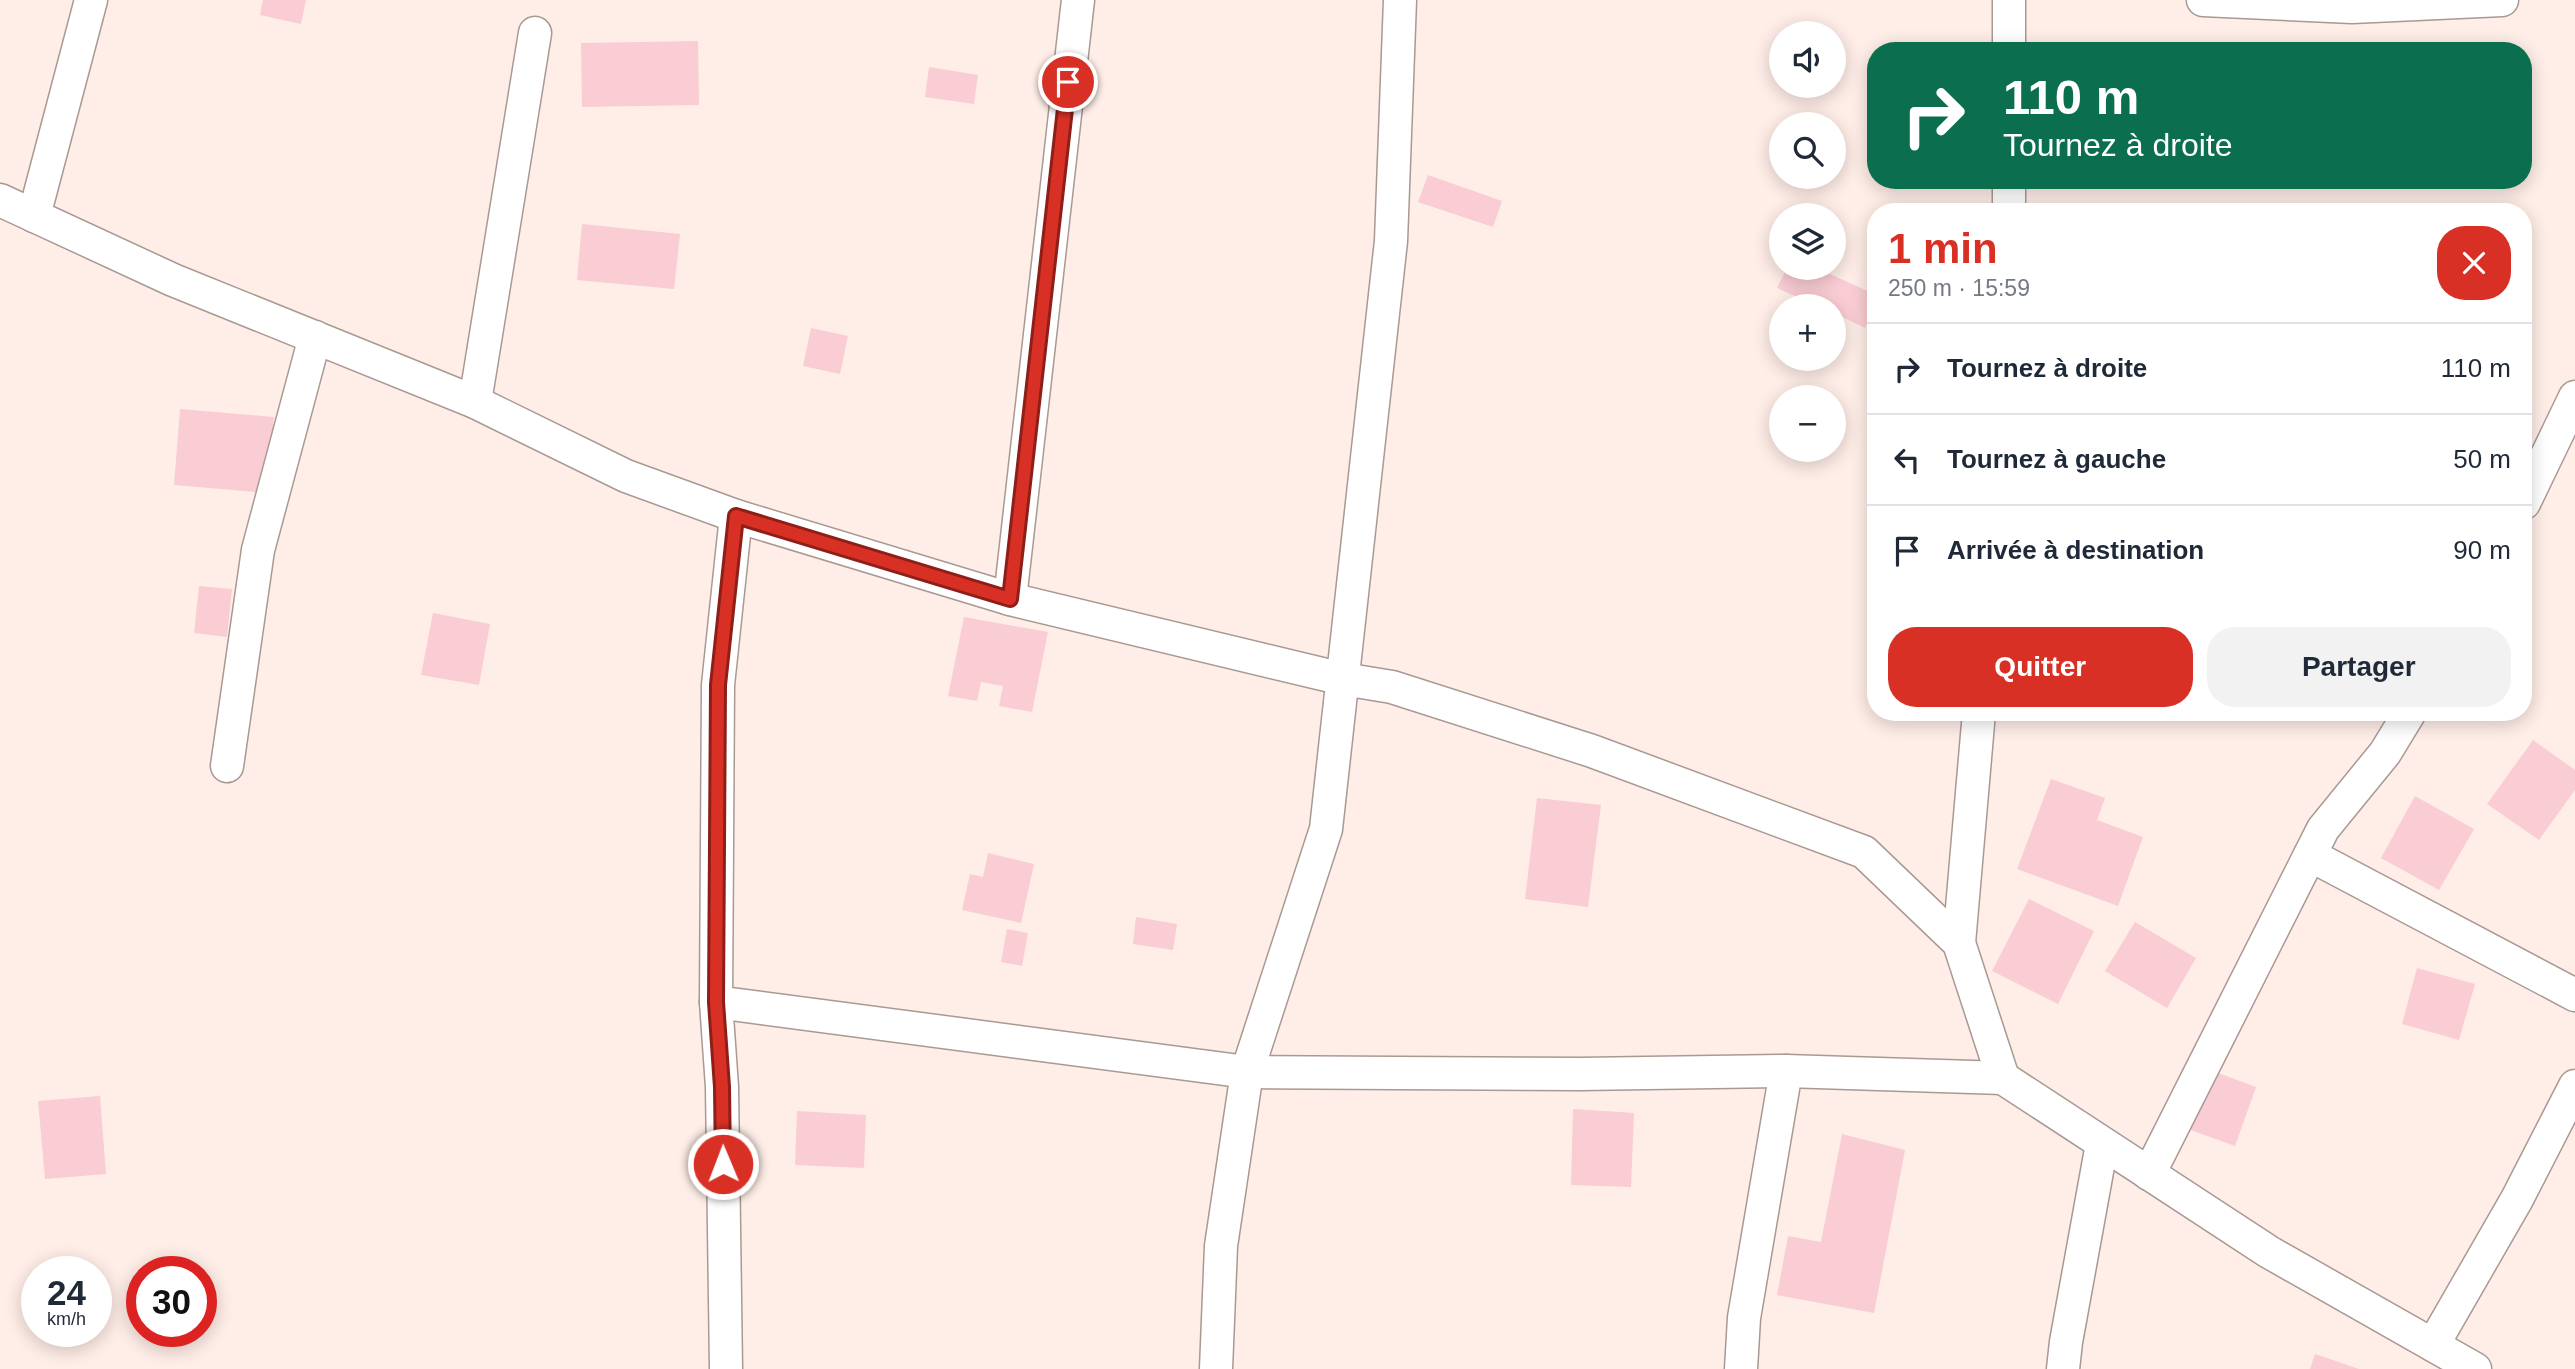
<!DOCTYPE html>
<html lang="fr">
<meta charset="utf-8">
<style>
:root{--surface:#fff;--page:#f2f2f3;--text:#1f2937;--muted:#747a83;--line:#e0e1e3;--accent:#d93025}
body{margin:0;font-family:Arial,sans-serif;background:var(--page);color:var(--text);height:100vh;display:flex;flex-direction:column;font-size:26px;white-space:nowrap}
*{box-sizing:border-box;margin:0}
p{font-size:23px;color:var(--muted)}
.icon{flex:none;width:38px;height:38px;fill:none;stroke:currentColor;stroke-width:2;stroke-linecap:round;stroke-linejoin:round}
.map{position:relative;flex:1;overflow:hidden}
.panel{position:absolute;left:1867px;top:203px;width:665px;height:518px;display:flex;flex-direction:column;background:var(--surface);border-radius:28px;box-shadow:0 4px 18px #0003}
.panel>*{flex:none}
.guide{position:absolute;left:1867px;top:42px;width:665px;height:147px;border-radius:28px;box-shadow:0 4px 18px #0003;background:#0b6e4f;color:#fff;overflow:hidden}
.tools{position:absolute;left:1769px;top:21px;display:grid;gap:14px}
.tools a{display:grid;place-items:center;width:77px;height:77px;border-radius:50%;background:var(--surface);box-shadow:0 4px 18px #0003;font-size:35px}
.speed{position:absolute;left:21px;top:1256px;display:flex;gap:14px;font-size:35px;font-weight:700;text-align:center}
.speed>*{display:grid;place-content:center;width:91px;height:91px;border-radius:50%;background:var(--surface);box-shadow:0 4px 18px #0003;line-height:1}
.speed small{font-size:18px;font-weight:400}
.speed .limit{border:10px solid #d22;background:#fff;color:#111}
.pin{position:absolute;display:grid;place-items:center;width:60px;height:60px;color:#fff;margin:-30px;border:4px solid #fff;border-radius:50%;box-shadow:0 2px 7px #0007}
.me{position:absolute;width:77px;margin:-38px;rotate:359deg;stroke-linejoin:round;filter:drop-shadow(0 0 5px #0008)}
.turn{display:flex;align-items:center;gap:24px;height:147px;padding:0 21px;font-size:32px}
.turn .icon{width:91px;height:91px;stroke-width:2.5}
.turn b{display:block;font-size:49px;line-height:60px}
.round{display:grid;place-items:center;flex:none;width:74px;height:74px;border-radius:28px;background:var(--page)}
.summary{display:flex;align-items:center;justify-content:space-between;height:119px;padding:0 21px}
h1{font-size:42px;font-weight:700;line-height:52px;color:var(--accent)}
.cta{display:flex;gap:14px;margin-top:auto;padding:14px 21px}
.cta a{flex:1;height:80px;border-radius:28px;background:var(--accent);color:#fff;font-size:28px;font-weight:700;line-height:80px;text-align:center}
.cta a+a{background:var(--page);color:var(--text)}
ul{padding:0;list-style:none}
li{display:flex;align-items:center;gap:21px;height:91px;padding:0 21px;border-top:2px solid var(--line)}
li div{flex:1}
li b{display:block;font-size:26px}
li em{font-style:normal}
.map>svg:first-child{display:block}
</style>
<div class="map">
<svg width="2575" height="1369" viewBox="0 0 2575 1369">
<rect width="100%" height="100%" fill="#ffede7"/>
<!-- building -->
<g fill="#f9cdd3">
<polygon points="263,0 306,0 301,24 260,15"/>
<polygon points="698,41 699,105 582,107 581,43"/>
<polygon points="929,67 978,75 974,104 925,97"/>
<polygon points="1428,175 1502,201 1493,227 1418,202"/>
<polygon points="582,224 680,234 674,289 577,280"/>
<polygon points="1787,268 1820,268 1819,269 1876,295 1876,303 1865,328 1834,313 1834,306 1818,306 1777,288"/>
<polygon points="811,328 848,336 840,374 803,366"/>
<polygon points="180,409 274,417 267,493 174,485"/>
<polygon points="199,586 232,589 227,637 194,633"/>
<polygon points="433,613 490,624 479,685 421,675"/>
<polygon points="964,617 1048,632 1032,712 999,706 1003,686 981,682 977,701 948,696"/>
<polygon points="2533,740 2575,770 2575,790 2539,840 2487,804"/>
<polygon points="2051,779 2105,798 2097,820 2143,837 2118,906 2017,869"/>
<polygon points="2415,796 2474,829 2439,890 2381,858"/>
<polygon points="1537,798 1601,805 1588,907 1525,899"/>
<polygon points="988,853 1034,864 1021,923 962,910 970,874 983,877"/>
<polygon points="2029,899 2094,931 2058,1004 1992,971"/>
<polygon points="1136,917 1177,924 1173,950 1133,944"/>
<polygon points="2135,922 2196,958 2167,1008 2105,971"/>
<polygon points="1007,929 1028,933 1022,966 1001,962"/>
<polygon points="2417,968 2475,984 2459,1040 2402,1024"/>
<polygon points="2210,1070 2256,1087 2235,1146 2182,1127"/>
<polygon points="100,1096 106,1174 45,1179 38,1101"/>
<polygon points="1573,1109 1634,1113 1631,1187 1571,1185"/>
<polygon points="797,1111 866,1115 864,1168 795,1165"/>
<polygon points="1842,1134 1905,1150 1874,1313 1777,1295 1788,1236 1821,1242"/>
<polygon points="2315,1354 2359,1369 2310,1369"/>
</g>
<g fill="none" stroke-linecap="round" stroke-linejoin="round">
<!-- street casing -->
<g stroke="#a99993" stroke-width="35">
<g id="street">
<polyline points="2203,0 2352,7 2502,0"/>
<polyline points="2009,51 2009,0"/>
<polyline points="2009,180 2009,212"/>
<polyline points="0,200 173,280 475,402 626,476 736,516 1010,599 1343,679 1392,687 1592,751 1864,852 1959,943 2003,1078 2269,1252 2475,1369"/>
<polyline points="34,216 91,0"/>
<polyline points="475,402 535,33"/>
<polyline points="2524,503 2575,397"/>
<polyline points="1010,599 1078,0"/>
<polyline points="227,766 258,550 315,337"/>
<polyline points="2310,855 2575,995"/>
<polyline points="1959,943 1979,712"/>
<polyline points="716,1002 1247,1072 1581,1074 1786,1071 2003,1078"/>
<polyline points="2149,1174 2323,829 2385,753 2410,712"/>
<polyline points="2433,1345 2517,1199 2575,1086"/>
<polyline points="726,1369 722,1087 716,1002 718,685 736,516"/>
<polyline points="1216,1369 1221,1246 1247,1072 1326,829 1391,241 1400,0"/>
<polyline points="1741,1369 1744,1318 1786,1071"/>
<polyline points="2063,1369 2066,1342 2102,1144"/>
</g>
</g>
<!-- street -->
<use href="#street" stroke="#fff" stroke-width="32"/>
</g>
<g fill="none" stroke-linecap="round" stroke-linejoin="round">
<!-- route casing -->
<g stroke="#8d1f18" stroke-width="18">
<polyline id="route" points="723,1164 722,1087 716,1002 718,685 736,516 1010,599 1068,82"/>
</g>
<!-- route -->
<use href="#route" stroke="#d93025" stroke-width="12"/>
</g>
</svg>
<div class="tools">
<a><svg class="icon" aria-label="sound" viewBox="0 0 24 24"><path d="M4 9h4l5-4v14l-5-4H4zM17 9q2 3 0 6"/></svg></a>
<a><svg class="icon" aria-label="search" viewBox="0 0 24 24"><circle cx="10" cy="10" r="6"/><path d="M15 15l6 6"/></svg></a>
<a><svg class="icon" aria-label="layers" viewBox="0 0 24 24"><path d="M12 4l9 5-9 5-9-5zM3 14l9 5 9-5"/></svg></a>
<a>+</a>
<a>−</a>
</div>
<div class="speed"><div>24<small>km/h</small></div><div class="limit">30</div></div>
<div class="pin" style="left:1068px;top:82px;background:#d93025"><svg class="icon" aria-label="arrive" viewBox="0 0 24 24"><path d="M6 21V4h12l-3 4 3 4H6"/></svg></div>
<svg class="me" style="left:723px;top:1164px" viewBox="-20 -20 40 40"><circle r="17" fill="#d93025" stroke="#fff" stroke-width="3"/><path d="M0-11L8 9 0 5-8 9z" fill="#fff"/></svg>
<div class="guide">
<div class="turn"><svg class="icon" aria-label="right" viewBox="0 0 24 24"><path d="M7 20v-9h11M14 6l5 5-5 5"/></svg><div><b>110 m</b>Tournez à droite</div></div>
</div>
<section class="panel">
<div class="summary"><div><h1>1 min</h1><p>250 m · 15:59</p></div><a class="round" style="background:#d93025;color:#fff"><svg class="icon" aria-label="close" viewBox="0 0 24 24"><path d="M6 6l12 12M18 6L6 18"/></svg></a></div>
<ul>
<li><svg class="icon" aria-label="right" viewBox="0 0 24 24"><path d="M7 20v-9h11M14 6l5 5-5 5"/></svg><div><b>Tournez à droite</b></div><em>110 m</em></li>
<li><svg class="icon" aria-label="left" viewBox="0 0 24 24"><path d="M17 20v-9H6M10 6l-5 5 5 5"/></svg><div><b>Tournez à gauche</b></div><em>50 m</em></li>
<li><svg class="icon" aria-label="arrive" viewBox="0 0 24 24"><path d="M6 21V4h12l-3 4 3 4H6"/></svg><div><b>Arrivée à destination</b></div><em>90 m</em></li>
</ul>
<div class="cta"><a>Quitter</a><a>Partager</a></div>
</section>
</div>
